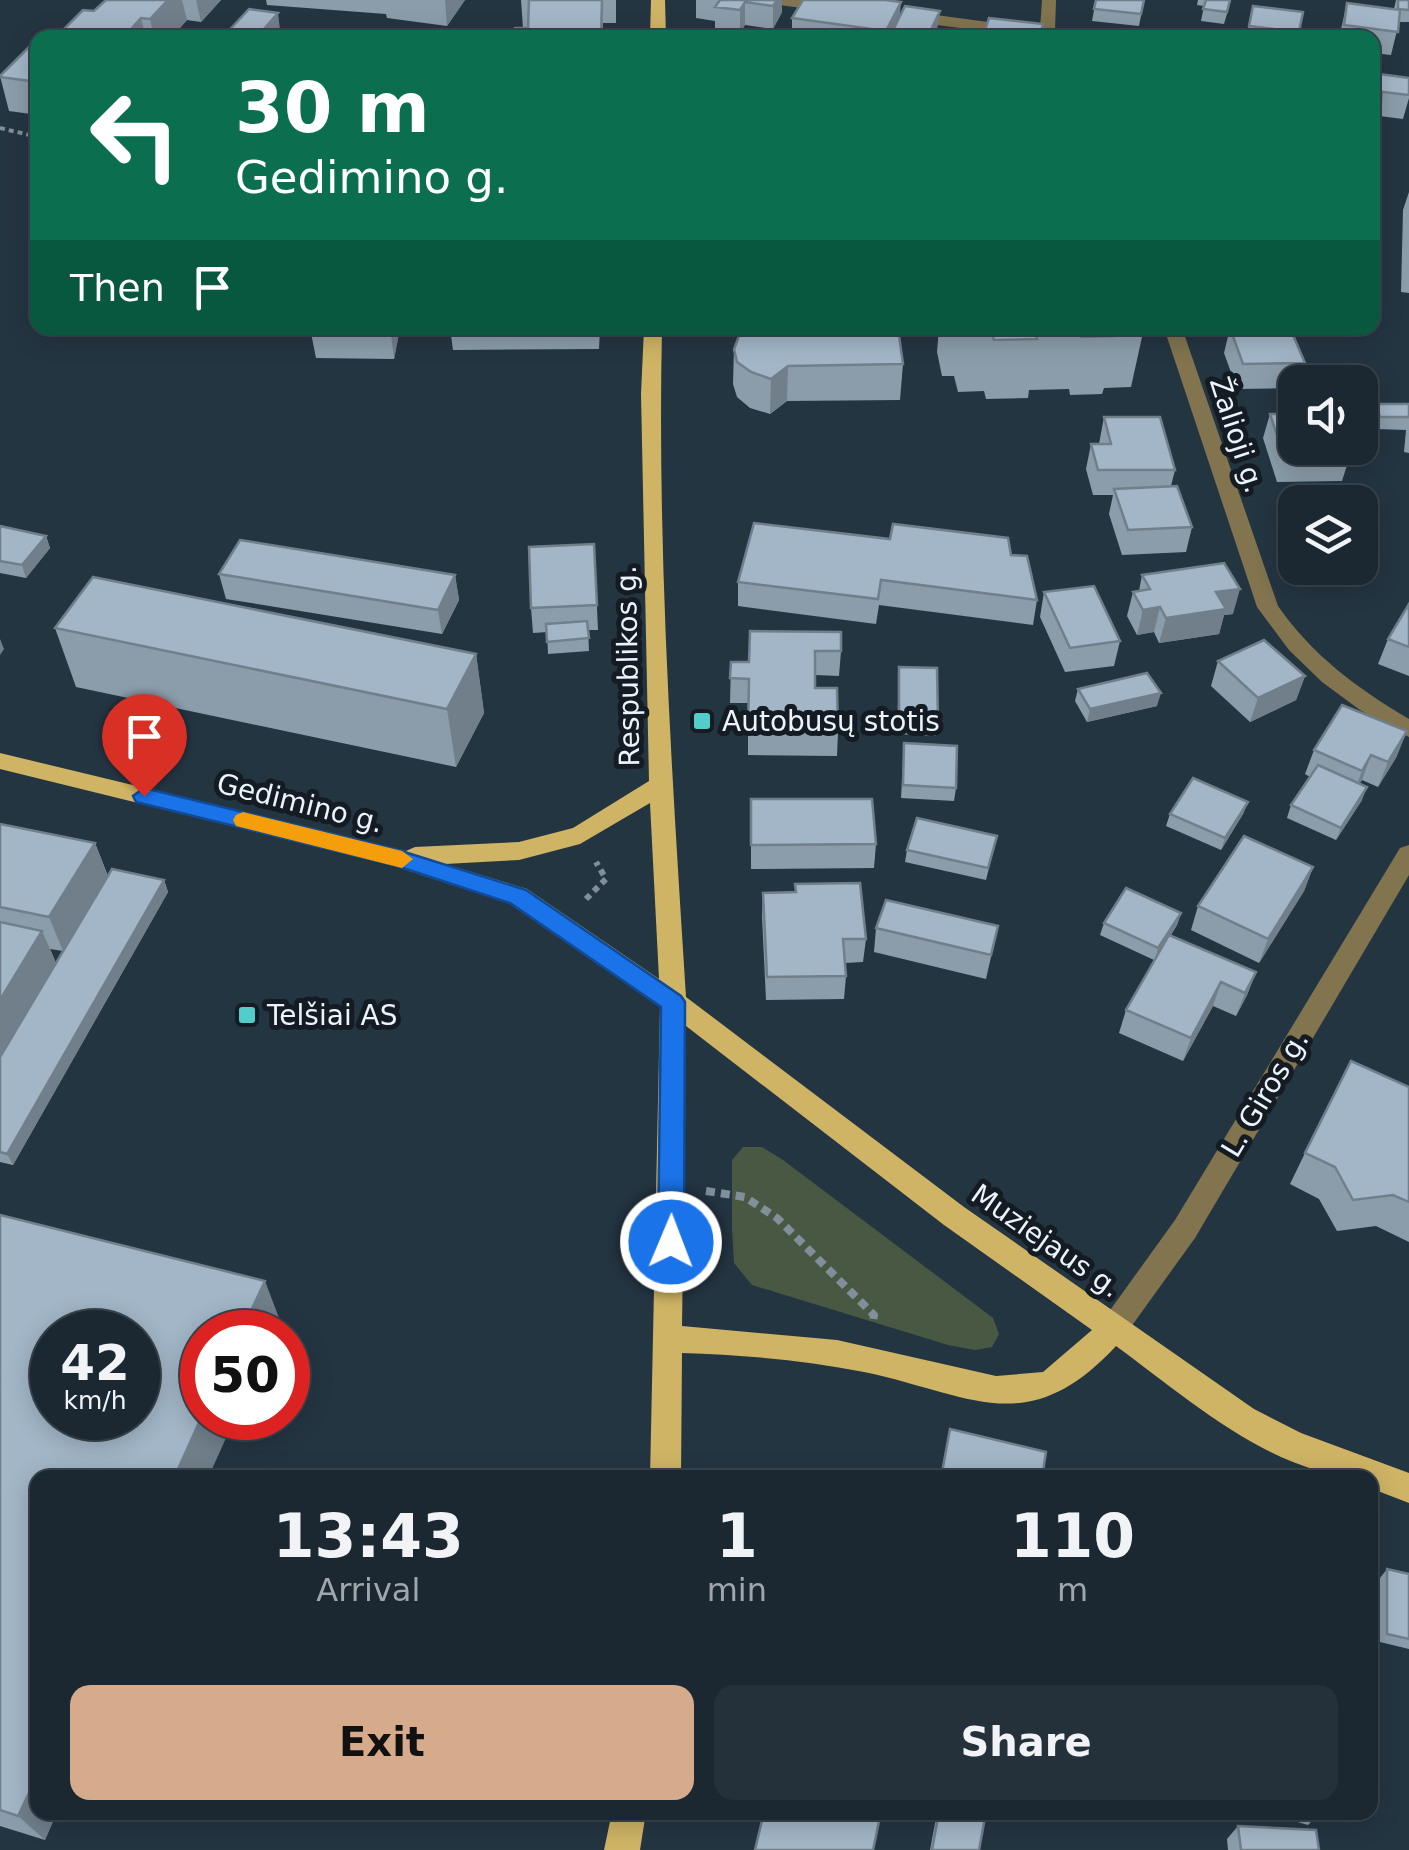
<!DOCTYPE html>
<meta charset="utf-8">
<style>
:root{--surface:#1b2832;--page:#24303a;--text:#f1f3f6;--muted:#a0a6ac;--line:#39444d;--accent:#d6ab8b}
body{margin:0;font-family:"DejaVu Sans",sans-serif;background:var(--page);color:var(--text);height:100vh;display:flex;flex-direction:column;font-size:38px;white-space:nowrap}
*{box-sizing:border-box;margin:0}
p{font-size:32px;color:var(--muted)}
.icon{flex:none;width:55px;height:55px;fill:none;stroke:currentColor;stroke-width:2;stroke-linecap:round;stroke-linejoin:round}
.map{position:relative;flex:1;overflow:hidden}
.details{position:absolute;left:30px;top:1470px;width:1348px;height:350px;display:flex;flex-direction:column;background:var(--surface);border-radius:20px;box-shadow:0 5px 25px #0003,0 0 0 2px var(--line)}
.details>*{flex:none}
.banner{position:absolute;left:30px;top:30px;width:1350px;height:305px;border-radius:20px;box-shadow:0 5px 25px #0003,0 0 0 2px var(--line);background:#0b6e4f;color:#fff;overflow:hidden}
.buttons{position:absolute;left:1278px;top:365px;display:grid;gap:20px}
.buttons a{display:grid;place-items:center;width:100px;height:100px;border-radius:20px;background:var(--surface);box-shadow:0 5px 25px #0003,0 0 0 2px var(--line);font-size:50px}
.speed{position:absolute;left:30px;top:1310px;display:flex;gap:20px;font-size:50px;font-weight:700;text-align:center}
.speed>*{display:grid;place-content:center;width:130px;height:130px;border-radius:50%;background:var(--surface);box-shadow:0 5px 25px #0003,0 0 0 2px var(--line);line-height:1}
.speed small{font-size:25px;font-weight:400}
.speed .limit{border:15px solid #d22;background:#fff;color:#111}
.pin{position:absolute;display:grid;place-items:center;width:85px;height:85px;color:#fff;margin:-102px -42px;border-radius:50% 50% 50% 0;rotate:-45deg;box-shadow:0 0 10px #0007}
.pin .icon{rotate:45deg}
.me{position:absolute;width:110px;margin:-55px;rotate:1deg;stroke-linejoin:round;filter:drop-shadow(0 0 8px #0008)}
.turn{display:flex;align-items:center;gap:35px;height:210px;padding:0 40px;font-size:45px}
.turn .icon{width:130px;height:130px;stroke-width:2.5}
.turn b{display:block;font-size:70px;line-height:85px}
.then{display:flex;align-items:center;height:95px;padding:0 40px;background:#0003;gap:20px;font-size:38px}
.eta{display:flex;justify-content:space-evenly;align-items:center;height:170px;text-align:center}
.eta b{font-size:60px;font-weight:700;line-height:70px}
.primary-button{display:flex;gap:20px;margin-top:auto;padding:20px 40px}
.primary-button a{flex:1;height:115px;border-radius:20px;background:var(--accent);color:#111;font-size:40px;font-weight:700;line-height:115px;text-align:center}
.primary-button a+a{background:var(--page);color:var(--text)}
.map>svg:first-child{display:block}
</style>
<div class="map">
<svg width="1409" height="1850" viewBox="0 0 1409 1850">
<rect width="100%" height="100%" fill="#243542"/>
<!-- green -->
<polygon fill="#485842" points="743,1147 762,1147 783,1160 993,1318 999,1334 992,1347 975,1350 948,1345 752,1285 734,1263 732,1230 732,1160"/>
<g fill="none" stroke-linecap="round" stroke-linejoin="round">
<!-- path-far2 -->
<polyline stroke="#818f9a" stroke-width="4" stroke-dasharray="5 4" stroke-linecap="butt" points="0,128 38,137"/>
<!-- path-far1 -->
<polyline stroke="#818f9a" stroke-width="6" stroke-dasharray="6 5" stroke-linecap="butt" points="586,899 606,879 596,862"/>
<!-- path -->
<polyline stroke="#818f9a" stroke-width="8" stroke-dasharray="9 6" stroke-linecap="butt" points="706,1191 745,1197 777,1218 874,1315 873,1322"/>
<!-- minor -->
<g fill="#81744f" fill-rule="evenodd">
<polygon points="765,0 810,0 839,7 831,12 772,4"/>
<polygon points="1042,0 1056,0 1055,31 1084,38 1037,38 906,21 898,16 906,11 1040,29"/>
<path d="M1164,328h18l96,278c34,49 80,83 131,113v18l-49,-27 -38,-28 -33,-32 -32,-43z"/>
<polygon points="1409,845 1409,875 1195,1238 1123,1338 1113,1342 1103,1338 1098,1329 1103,1320 1175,1220 1400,848"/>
</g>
<!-- major -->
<g fill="#cfb465" fill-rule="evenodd">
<polygon points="651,0 665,0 666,38 650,38"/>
<path d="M644,328h18c-5,223 10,447 24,669l278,210 290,202 47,24 108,40v30l-39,-15v-10c-95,0 -181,-79 -254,-132 -89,96 -146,48 -252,26 -60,-12 -121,-17 -182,-19l-1,125h-31l10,-471 -151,-104 -115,-37 -394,-97v-16l406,98 9,-4 104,-5 54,-14 76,-47 -8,-387zM650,803l9,176 -132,-90 -82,-25 74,-4 61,-16zM686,1026l258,199 148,105 -49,42 -47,4 -159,-36 -155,-14z"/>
<polygon points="612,1812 646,1812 640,1850 604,1850"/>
</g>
</g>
<!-- wall -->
<g fill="#8b9dab" fill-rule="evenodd">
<polygon points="106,0 221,0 201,22 187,20 171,38 55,38 94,11"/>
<polygon points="266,0 465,0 447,26 387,18 386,14 267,5"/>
<polygon points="521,0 616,0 616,23 603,23 603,38 514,38 523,28"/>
<polygon points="696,0 782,0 782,12 773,29 745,25 740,33 715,30 715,21 696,18"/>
<polygon points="1096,0 1144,0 1139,26 1092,21"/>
<polygon points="1198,0 1231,0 1224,24 1201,21 1204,6 1197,5"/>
<polygon points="1396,0 1409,0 1409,22 1399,22 1391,55 1372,53 1372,38 1339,38 1347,3 1394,9"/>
<polygon points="1253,6 1303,12 1298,38 1246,38"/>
<polygon points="900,17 938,34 936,38 792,38 792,18"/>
<polygon points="38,40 38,115 9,111 0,76"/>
<polygon points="1372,73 1409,78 1409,98 1403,119 1379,116 1372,138"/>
<polygon points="1409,192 1409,293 1401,292 1403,210"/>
<polygon points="313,328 400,328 394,359 316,358 311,333"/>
<polygon points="450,328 600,328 599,349 453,350"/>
<polygon points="735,328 898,328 903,364 900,400 787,401 770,414 750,408 737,397 733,384 734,349 741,335 735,335"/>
<polygon points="939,328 1144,328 1131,387 1104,388 1102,394 1070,395 1069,389 1029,390 1028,398 986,399 984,391 958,392 954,376 942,376 937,352"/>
<polygon points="1230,328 1305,363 1299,382 1295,382 1295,388 1237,389 1224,353"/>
<polygon points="1376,404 1409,404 1409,453 1404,452 1406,430 1376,429 1371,416"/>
<polygon points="1270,414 1350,456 1342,481 1277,482 1263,438"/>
<polygon points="1104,417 1175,470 1171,486 1192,527 1186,552 1122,555 1109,514 1113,495 1093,495 1086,469 1091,444 1099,444"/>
<polygon points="1291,523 1295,523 1295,567 1290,568 1283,548"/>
<polygon points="0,526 46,536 50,548 26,578 0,573"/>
<polygon points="1360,531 1367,549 1358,573 1302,575 1299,568 1360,568"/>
<polygon points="594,544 598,630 588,630 589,651 548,654 547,632 533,633 531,608"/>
<polygon points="1011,555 1037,600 1033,625 879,605 876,624 738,606 738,582"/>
<polygon points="219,574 455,575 459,600 442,634 226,599"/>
<polygon points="1142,575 1233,614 1224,615 1219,634 1159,643 1154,632 1137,635 1127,616 1133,592 1139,591"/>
<polygon points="1044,592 1120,641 1114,666 1065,672 1040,617"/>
<polygon points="1409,604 1409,676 1378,664 1388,639"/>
<polygon points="55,628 476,654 484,713 456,767 76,687"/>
<polygon points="750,631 841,651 839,676 815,675 815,688 838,732 837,756 748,755 748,703 730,703 731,662 749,662"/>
<polygon points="1218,661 1305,676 1296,700 1250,722 1211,686"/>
<polygon points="899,667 938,724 936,736 897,734"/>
<polygon points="1078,689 1157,706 1087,722 1075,701"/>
<polygon points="904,743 956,788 954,801 901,798"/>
<polygon points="1314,750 1397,756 1378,787 1362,780 1359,784 1362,800 1336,840 1287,818 1291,805 1310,777 1305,774"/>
<polygon points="751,799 876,844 874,868 751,869"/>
<polygon points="1248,802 1243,814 1221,850 1166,826 1170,814"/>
<path d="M0,824l95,19 13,33 56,4 4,12 -155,273 -13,-3zM50,949l13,2 -7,12z"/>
<polygon points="994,848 986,880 905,862 907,850"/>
<polygon points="1313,867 1304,891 1259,963 1191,930 1198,906"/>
<polygon points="795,884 866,939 863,962 845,963 846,976 844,999 766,1000 762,917 763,893 795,892"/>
<polygon points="1181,913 1177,925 1171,935 1256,972 1247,995 1236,1016 1213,1006 1183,1061 1119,1033 1126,1010 1154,960 1100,935 1104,923"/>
<polygon points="998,926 986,979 874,952 876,928"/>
<polygon points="1409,1087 1409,1242 1376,1226 1337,1231 1319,1199 1290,1184 1305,1153"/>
<polygon points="0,1215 279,1318 38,1812 57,1812 45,1840 0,1826"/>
<polygon points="1387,1569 1409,1574 1409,1649 1380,1642 1380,1578"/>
<polygon points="937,1812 986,1812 979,1850 930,1850"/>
<polygon points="1263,1812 1320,1812 1308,1825"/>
<polygon points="1238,1826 1319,1850 1228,1850 1227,1839"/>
</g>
<!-- shaded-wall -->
<g fill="#717f8b">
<polygon points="168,0 182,0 187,20 171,38 154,38 150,19"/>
<polygon points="196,0 221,0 201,22"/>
<polygon points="445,0 465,0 447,26"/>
<polygon points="602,0 603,38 601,38"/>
<polygon points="777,0 782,0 782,12 773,29 773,6"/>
<polygon points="745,2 745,25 740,33 740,10"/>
<polygon points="901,2 899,25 893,38 886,38 886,31"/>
<polygon points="940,11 936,38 927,38"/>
<polygon points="278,13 281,38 256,38"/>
<polygon points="141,18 146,38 123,38"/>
<polygon points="392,328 400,328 394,359 391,334"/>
<polygon points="788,366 787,401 770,414 771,379"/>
<polygon points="46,536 50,548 26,578 22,565"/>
<polygon points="455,575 459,600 442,634 438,610"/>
<polygon points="1240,589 1233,614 1224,615 1219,634 1159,643 1166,618 1216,592"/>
<polygon points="1160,607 1154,632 1137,635 1143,610"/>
<polygon points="0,639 4,649 0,655"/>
<polygon points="476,654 484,713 456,767 447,709"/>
<polygon points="1305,676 1296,700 1250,722 1258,698"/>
<polygon points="1161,693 1157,706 1087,722 1090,709"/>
<polygon points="1407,731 1397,756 1378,787 1388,762"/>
<polygon points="1371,755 1362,780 1353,795 1362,771"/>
<polygon points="1367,787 1362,800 1336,840 1341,828"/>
<polygon points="1248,802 1243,814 1221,850 1225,838"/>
<polygon points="95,843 108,877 63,951 49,917"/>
<polygon points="1313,867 1304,891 1259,963 1268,939"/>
<polygon points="164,880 168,892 13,1165 7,1154"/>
<polygon points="1181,913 1177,925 1155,960 1158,948"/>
<polygon points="42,931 57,965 0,1061 0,1000"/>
<polygon points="1256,972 1247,995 1236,1016 1245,993"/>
<polygon points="1221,982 1213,1006 1183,1061 1191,1038"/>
<polygon points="265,1281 279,1318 273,1332 241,1332"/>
<polygon points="202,1418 235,1418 208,1478 174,1478"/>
<polygon points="38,1774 38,1812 57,1812 45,1840 18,1816"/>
</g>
<!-- building -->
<g fill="#a2b6c7" stroke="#717f8b" stroke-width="2.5" fill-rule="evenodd">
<polygon points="106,0 168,0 150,19 141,18 123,38 55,38 83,10 94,11"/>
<polygon points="529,0 602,0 601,38 514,38 515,28 528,28"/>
<polygon points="720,0 777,0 773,6 745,2 740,10 715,7"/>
<polygon points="803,0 885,0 901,2 886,31 792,18"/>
<polygon points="1096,0 1144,0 1141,14 1094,9"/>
<polygon points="1206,0 1230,0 1227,12 1203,9"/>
<polygon points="1398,0 1409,0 1409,10 1398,9"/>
<polygon points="1347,3 1400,10 1398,32 1344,25"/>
<polygon points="905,6 940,11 927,38 889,38"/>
<polygon points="1253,6 1303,12 1299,32 1249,26"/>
<polygon points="249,9 278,13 256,38 222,38"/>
<polygon points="989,18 1043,24 1039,38 972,38 973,35 983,36"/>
<polygon points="36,40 38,82 0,77 0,76"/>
<polygon points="1372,73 1409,78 1409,95 1382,92 1380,114 1372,113"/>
<polygon points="313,328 392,328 391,334 311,333"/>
<polygon points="753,328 898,328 903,364 788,366 771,379 751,372 737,362 734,349 739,336"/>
<polygon points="964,328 1144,328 1111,329 1114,336 1081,337 1079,330 1035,332 1037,339 994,340 992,333 965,333"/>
<polygon points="1230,328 1290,328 1305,363 1243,364"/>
<polygon points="1376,404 1409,404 1409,417 1380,417"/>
<polygon points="1270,414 1295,414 1295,448 1347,448 1350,456 1284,457"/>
<polygon points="1104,417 1160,417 1175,470 1098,470 1091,444 1111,444"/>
<polygon points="1177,486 1192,527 1128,530 1114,489"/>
<polygon points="754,523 890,539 893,524 1008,538 1011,555 1027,556 1037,600 881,580 878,599 738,582"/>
<polygon points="0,526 46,536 22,565 0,561"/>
<polygon points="1360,531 1367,549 1360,549"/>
<polygon points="240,540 455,575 438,610 219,574"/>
<polygon points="594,544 597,605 531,608 529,547"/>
<polygon points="1224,563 1240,589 1216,592 1226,609 1166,618 1160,607 1143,610 1133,592 1150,589 1142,575"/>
<polygon points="93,577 476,654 447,709 55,628"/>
<polygon points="1094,586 1120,641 1070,648 1044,592"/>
<polygon points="1409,604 1409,647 1388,639"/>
<polygon points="587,621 589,638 547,642 546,624"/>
<polygon points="750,631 841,632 841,651 815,651 815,688 837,688 838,732 748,730 749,679 730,678 731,662 749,662"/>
<polygon points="1264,640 1305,676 1258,698 1218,661"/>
<polygon points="899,667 937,668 938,724 899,722"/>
<polygon points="1147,673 1161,693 1090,709 1078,689"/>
<polygon points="1342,705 1407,731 1388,762 1371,755 1362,771 1314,750"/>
<polygon points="904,743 957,746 956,788 903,785"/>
<polygon points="1318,765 1367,787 1341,828 1291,805"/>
<polygon points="1193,778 1248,802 1225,838 1170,814"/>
<polygon points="751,799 872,799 876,844 751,845"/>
<polygon points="917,818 997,836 988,868 907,850"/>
<polygon points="0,824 95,843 49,917 0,907"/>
<polygon points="1244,836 1313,867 1268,939 1198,906"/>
<polygon points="112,869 164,880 7,1154 0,1152 0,1057"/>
<polygon points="860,883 866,939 843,939 846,976 767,977 763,893 796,892 795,884"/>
<polygon points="1126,888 1181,913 1158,948 1104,923"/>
<polygon points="886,900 998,926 991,955 876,928"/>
<polygon points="0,922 42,931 0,1000"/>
<polygon points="1169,935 1256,972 1245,993 1221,982 1191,1038 1126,1010"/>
<polygon points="1351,1061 1409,1087 1409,1202 1393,1195 1353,1200 1335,1167 1305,1153"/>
<path d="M0,1215l265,66 -24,51h-39v84l-28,62h-136v296l-20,42 -18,-6zM52,1332h86v86h-86z"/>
<polygon points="950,1429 1046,1452 1042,1478 941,1478"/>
<polygon points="1387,1569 1409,1574 1409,1639 1387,1634"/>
<polygon points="764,1812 881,1812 873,1850 755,1850"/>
<polygon points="939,1812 986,1812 979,1850 932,1850"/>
<polygon points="1238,1826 1316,1830 1319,1850 1241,1850"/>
</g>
<!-- route -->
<polygon fill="#1a73e8" stroke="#114b97" stroke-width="2.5" points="144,788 395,849 526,890 681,996 685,1002 684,1242 680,1250 671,1253 662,1250 658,1242 661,1007 510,903 394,865 136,802 133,796"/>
<!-- slow -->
<polygon fill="#f59e0b" points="243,812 402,851 413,859 402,868 236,826 233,820 236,815"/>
<!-- markers -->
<g fill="#53cdca" stroke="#141b22" stroke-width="4">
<rect x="692" y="711" width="20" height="20" rx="5"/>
<rect x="237" y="1005" width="20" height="20" rx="5"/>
</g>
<g text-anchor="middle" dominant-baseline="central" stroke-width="10" stroke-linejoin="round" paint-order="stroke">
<!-- street labels -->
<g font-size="28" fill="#e9f4fd" stroke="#141b22">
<text transform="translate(1237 435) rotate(72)">Žalioji g.</text>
<text transform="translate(628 666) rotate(-91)">Respublikos g.</text>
<text transform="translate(300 803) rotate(14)">Gedimino g.</text>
<text transform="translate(1265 1094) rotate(-59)">L. Giros g.</text>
<text transform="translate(1046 1241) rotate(35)">Muziejaus g.</text>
</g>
<!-- poi labels -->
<g font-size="28" fill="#e9f4fd" stroke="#141b22" text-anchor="start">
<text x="722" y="721">Autobusų stotis</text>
<text x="267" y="1015">Telšiai AS</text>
</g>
</g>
</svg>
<div class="buttons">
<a><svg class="icon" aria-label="sound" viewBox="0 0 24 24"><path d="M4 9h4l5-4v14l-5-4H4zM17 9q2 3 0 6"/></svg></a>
<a><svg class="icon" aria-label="layers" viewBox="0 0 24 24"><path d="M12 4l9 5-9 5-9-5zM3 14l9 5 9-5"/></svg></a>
</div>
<div class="speed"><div>42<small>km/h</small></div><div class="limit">50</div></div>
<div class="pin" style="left:144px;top:796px;background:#d93025"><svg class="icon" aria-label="arrive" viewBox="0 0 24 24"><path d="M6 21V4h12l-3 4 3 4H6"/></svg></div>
<svg class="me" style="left:671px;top:1242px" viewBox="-20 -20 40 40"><circle r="17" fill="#1a73e8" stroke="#fff" stroke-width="3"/><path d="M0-11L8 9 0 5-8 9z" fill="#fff"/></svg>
<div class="banner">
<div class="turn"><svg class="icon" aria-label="left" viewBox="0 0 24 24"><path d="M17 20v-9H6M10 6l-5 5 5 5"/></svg><div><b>30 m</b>Gedimino g.</div></div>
<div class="then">Then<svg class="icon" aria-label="arrive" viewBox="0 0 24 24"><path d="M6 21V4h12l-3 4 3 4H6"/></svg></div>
</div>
<section class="details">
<div class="eta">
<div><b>13:43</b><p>Arrival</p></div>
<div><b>1</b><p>min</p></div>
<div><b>110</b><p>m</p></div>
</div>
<div class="primary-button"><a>Exit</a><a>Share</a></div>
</section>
</div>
